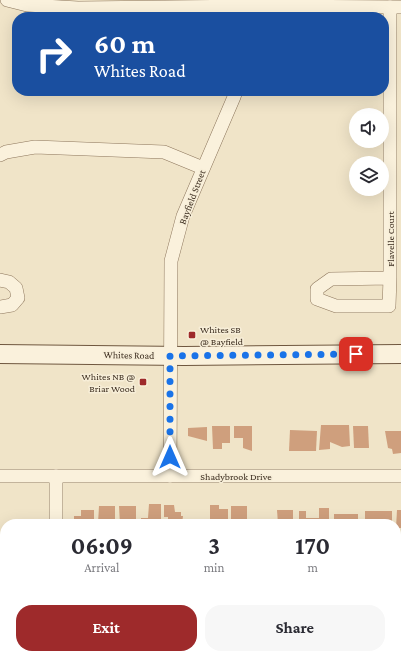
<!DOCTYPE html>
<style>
:root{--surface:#fff;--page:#f7f7f7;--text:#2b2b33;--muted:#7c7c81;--accent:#9e2a2b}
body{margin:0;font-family:"Crimson Pro",serif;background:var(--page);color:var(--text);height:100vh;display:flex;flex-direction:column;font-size:15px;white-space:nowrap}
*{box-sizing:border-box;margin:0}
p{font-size:13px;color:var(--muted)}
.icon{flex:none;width:22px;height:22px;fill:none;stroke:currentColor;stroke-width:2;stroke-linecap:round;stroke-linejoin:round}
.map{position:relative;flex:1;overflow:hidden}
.side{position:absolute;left:0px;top:519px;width:401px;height:140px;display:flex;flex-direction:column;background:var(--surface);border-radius:16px 16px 0 0;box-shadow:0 4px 16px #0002}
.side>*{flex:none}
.guide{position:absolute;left:12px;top:12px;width:377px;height:84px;border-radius:16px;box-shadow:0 4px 16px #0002;background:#1a4fa0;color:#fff;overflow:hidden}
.tools{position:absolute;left:349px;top:108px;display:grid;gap:8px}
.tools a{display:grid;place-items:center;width:40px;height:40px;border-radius:50%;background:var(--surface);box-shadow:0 4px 16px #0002;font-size:20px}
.pin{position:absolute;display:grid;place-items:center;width:34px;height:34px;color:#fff;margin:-17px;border-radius:8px;box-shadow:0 2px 6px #0006}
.me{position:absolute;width:44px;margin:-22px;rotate:0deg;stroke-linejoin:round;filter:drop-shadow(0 0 3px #0008)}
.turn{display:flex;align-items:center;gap:14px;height:84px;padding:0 16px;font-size:18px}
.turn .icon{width:52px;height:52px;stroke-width:2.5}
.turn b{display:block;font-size:28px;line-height:34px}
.eta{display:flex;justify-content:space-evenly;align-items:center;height:68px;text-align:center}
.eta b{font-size:24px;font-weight:700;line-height:28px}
.button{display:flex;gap:8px;margin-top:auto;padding:8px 16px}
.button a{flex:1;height:46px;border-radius:16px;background:var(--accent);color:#fff;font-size:16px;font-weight:700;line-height:46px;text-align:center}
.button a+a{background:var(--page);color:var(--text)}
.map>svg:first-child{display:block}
</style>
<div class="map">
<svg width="401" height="659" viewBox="0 0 401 659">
<rect width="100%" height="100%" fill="#f0e4c8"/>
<!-- building -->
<g fill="#cf9f7d">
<polygon points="321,425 349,425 350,446 342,447 330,442 330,449 319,450"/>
<polygon points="212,426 230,426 230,443 222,443 222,449 213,449"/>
<polygon points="234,426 252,426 252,451 243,448 243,438 234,438"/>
<polygon points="353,426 368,426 369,448 354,448"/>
<polygon points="207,427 207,441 188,436 188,428"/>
<polygon points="290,430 317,431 316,451 289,451"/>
<polygon points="385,431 401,431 401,453 393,454 392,449 388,448"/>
<polygon points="149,504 161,504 161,524 141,524 141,518 148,518"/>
<polygon points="164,505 174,505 175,512 181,512 181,516 183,516 182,524 168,524 168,517 164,517"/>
<polygon points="210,505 219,505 219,509 228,509 228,524 210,523"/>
<polygon points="99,506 115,506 115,524 98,524"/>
<polygon points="119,506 136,506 136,522 133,523 133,524 120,524"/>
<polygon points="231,506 247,506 247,522 244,522 244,524 231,524"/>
<polygon points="319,508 329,508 329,524 299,524 299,511 306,511 306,518 319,518"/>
<polygon points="81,510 94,510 94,524 74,524 74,516 81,516"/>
<polygon points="277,510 293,510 293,523 278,524"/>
<polygon points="397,510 401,510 401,528 396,528"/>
<rect x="365" y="511" width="27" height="13"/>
<rect x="334" y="514" width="24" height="10"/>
<rect x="396" y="572" width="5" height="28"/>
<polygon points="89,654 113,654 113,657 89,659"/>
<polygon points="142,654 160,654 160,657 142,658"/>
<rect x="227" y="654" width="9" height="5"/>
<rect x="239" y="654" width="12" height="5"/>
<rect x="269" y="654" width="12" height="5"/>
<rect x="283" y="654" width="12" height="5"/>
<polygon points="306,654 326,654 326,659 307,659"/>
<rect x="329" y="654" width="13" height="5"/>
<polygon points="360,654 372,654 372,659 361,659"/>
<polygon points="374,654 386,654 386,657 393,657 393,659 374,659"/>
</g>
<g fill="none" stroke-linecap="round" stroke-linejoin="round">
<!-- minor casing -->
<g stroke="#8d765c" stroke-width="14">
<g id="minor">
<polyline points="7,0 27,5 78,8 257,6 401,7"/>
<polyline points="0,155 6,152 35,147 164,152 203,168"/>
<polyline points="390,278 331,279 317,289 317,299 336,306 389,306 390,278 390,7"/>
<polyline points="0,280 9,282 16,288 18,298 12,305 0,307"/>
<polyline points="0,476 401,476"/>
<polyline points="170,476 171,261 183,216 234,97 236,91"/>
<polyline points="56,524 56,476"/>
<polyline points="396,621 401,621"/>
<polyline points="0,627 5,627"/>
<polyline points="56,654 56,659"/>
<polyline points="199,654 199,659"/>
</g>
</g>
<!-- secondary casing -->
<g stroke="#6f573f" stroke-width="20">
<polyline id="secondary" points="0,354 184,356 401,354"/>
</g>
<!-- minor -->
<use href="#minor" stroke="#faf1dc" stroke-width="13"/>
<!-- secondary -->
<use href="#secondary" stroke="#faf1dc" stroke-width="18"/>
</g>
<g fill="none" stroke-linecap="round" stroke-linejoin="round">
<!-- route -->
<polyline stroke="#1a73e8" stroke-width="7" stroke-dasharray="0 12.6" points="170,457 170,356 356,354"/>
</g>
<!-- markers -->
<g fill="#9e2a2b" stroke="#f7eed8" stroke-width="1.5">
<rect x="188" y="331" width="8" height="8" rx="2"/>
<rect x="139" y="378" width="8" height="8" rx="2"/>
</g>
<g text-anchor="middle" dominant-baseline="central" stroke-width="3" stroke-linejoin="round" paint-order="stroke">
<!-- street labels -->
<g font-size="10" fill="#3d2e20" stroke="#f7eed8">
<text transform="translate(192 197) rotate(-69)">Bayfield Street</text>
<text transform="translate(390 239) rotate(-90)">Flavelle Court</text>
<text transform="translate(129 355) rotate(1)">Whites Road</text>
<text x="236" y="476">Shadybrook Drive</text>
</g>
<!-- poi labels -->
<g font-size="10" fill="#3d2e20" stroke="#f7eed8" text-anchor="start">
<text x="200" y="329">Whites SB<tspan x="200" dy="12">@ Bayfield</tspan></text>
<text x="135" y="376" text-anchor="end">Whites NB @<tspan x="135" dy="12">Briar Wood</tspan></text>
</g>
</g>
</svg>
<div class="tools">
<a><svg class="icon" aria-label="sound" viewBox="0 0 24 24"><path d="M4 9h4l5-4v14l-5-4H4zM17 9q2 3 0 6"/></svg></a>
<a><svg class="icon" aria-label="layers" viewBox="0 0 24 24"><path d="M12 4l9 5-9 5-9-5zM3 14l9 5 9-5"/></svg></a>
</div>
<div class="pin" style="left:356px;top:354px;background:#d93025"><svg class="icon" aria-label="arrive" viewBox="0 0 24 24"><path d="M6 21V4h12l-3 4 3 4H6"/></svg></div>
<svg class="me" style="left:170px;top:457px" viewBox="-20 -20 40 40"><path d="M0-17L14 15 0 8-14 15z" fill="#1a73e8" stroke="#fff" stroke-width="4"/></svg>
<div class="guide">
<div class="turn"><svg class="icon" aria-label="right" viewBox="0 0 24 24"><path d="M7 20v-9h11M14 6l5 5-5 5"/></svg><div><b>60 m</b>Whites Road</div></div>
</div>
<section class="side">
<div class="eta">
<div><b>06:09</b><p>Arrival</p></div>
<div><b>3</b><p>min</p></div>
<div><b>170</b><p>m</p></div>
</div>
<div class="button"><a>Exit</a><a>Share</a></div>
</section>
</div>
